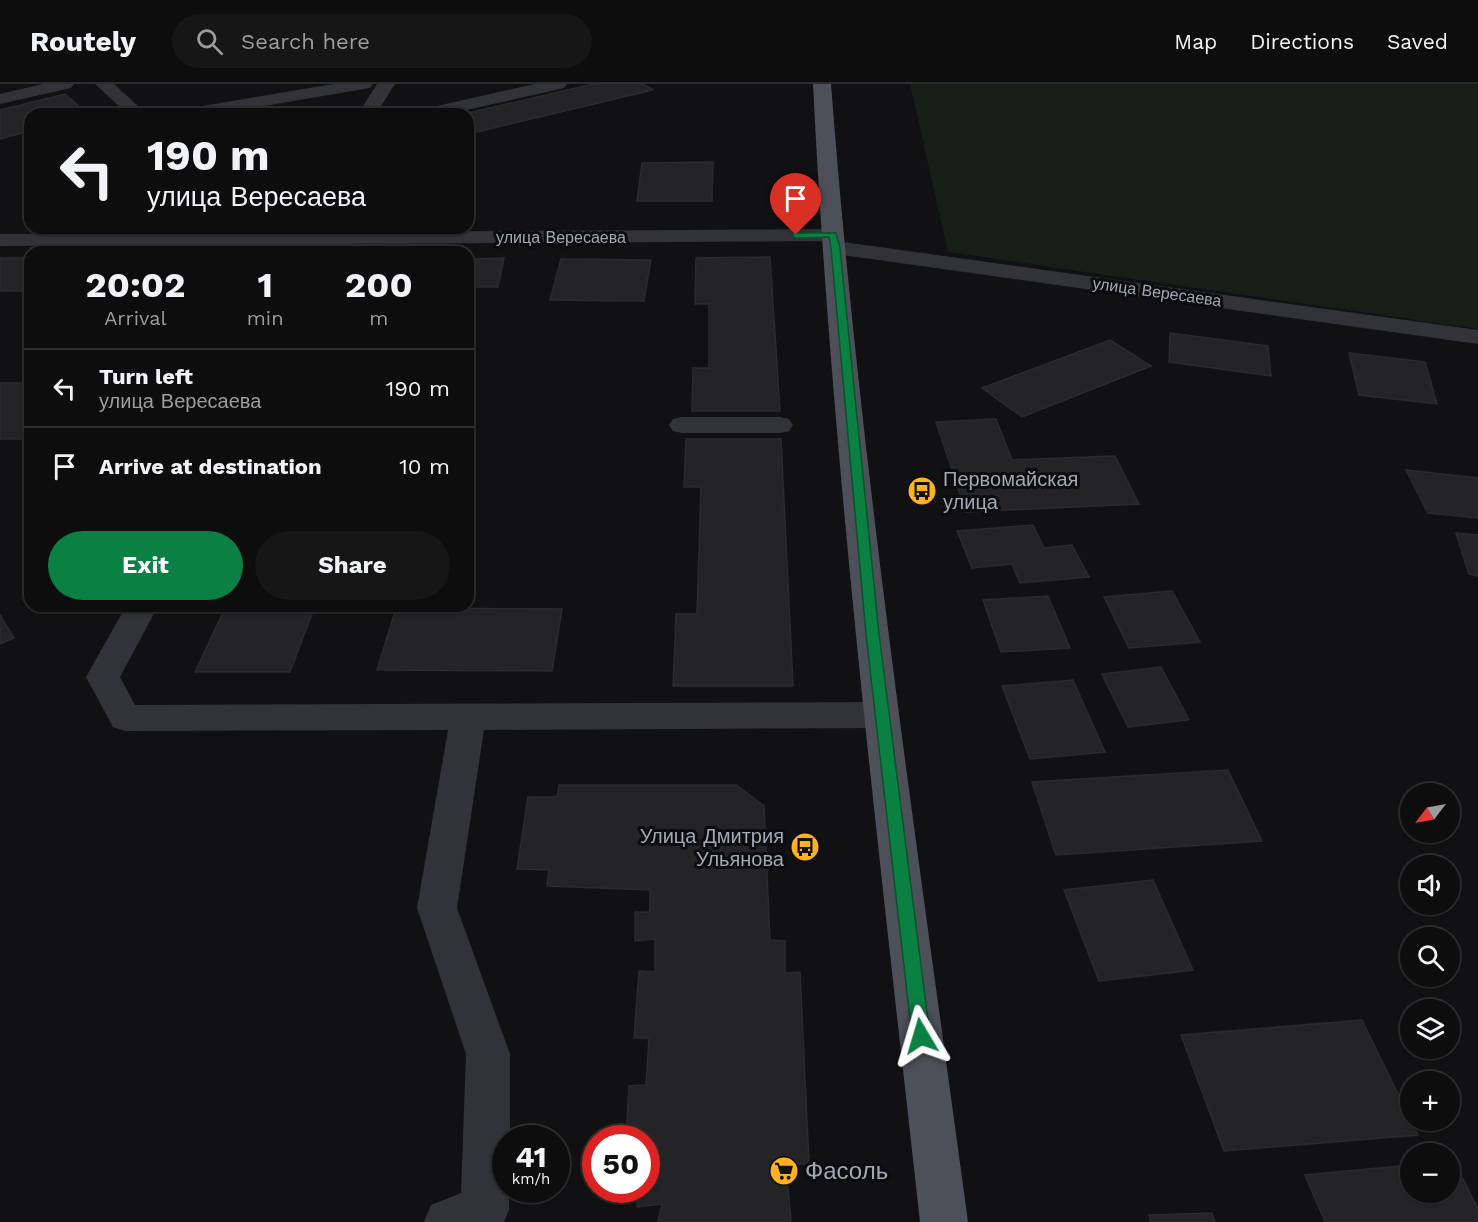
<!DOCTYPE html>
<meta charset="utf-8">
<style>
:root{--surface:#0d0d0e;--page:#161617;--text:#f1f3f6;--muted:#9a9c9e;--line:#2d2d2e;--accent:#0b8043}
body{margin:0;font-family:"Work Sans",sans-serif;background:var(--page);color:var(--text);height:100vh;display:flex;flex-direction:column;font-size:22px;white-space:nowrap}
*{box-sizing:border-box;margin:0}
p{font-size:20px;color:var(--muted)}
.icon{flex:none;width:33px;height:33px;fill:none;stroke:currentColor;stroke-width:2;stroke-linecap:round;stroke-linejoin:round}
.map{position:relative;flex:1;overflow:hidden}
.drawer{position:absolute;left:24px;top:162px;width:450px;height:366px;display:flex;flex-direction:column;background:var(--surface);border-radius:18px;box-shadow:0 2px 4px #0004,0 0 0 2px var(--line)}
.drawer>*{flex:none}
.banner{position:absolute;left:24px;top:24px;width:450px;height:126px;border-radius:18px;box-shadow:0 2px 4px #0004,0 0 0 2px var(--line);background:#0d0d0e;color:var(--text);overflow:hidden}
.needle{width:39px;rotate:238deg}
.buttons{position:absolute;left:1400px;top:699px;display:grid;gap:12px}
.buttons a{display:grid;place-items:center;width:60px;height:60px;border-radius:50%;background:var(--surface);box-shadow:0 2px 4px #0004,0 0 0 2px var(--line);font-size:30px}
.speed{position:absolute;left:492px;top:1041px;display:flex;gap:12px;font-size:30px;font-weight:700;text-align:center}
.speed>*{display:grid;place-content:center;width:78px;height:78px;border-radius:50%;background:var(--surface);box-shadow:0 2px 4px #0004,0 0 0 2px var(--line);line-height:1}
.speed small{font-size:15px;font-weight:400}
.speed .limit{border:9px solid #d22;background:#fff;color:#111}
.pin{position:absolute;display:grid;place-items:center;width:51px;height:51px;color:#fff;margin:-62px -26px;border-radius:50% 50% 50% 0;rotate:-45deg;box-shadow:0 0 6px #0007}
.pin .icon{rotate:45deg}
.me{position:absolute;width:66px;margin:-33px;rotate:353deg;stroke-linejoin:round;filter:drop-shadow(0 0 4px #0008)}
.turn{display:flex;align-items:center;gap:21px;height:126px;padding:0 24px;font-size:27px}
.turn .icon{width:78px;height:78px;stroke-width:2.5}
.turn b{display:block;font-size:42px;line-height:51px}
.eta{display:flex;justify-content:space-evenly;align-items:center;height:102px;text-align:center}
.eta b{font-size:36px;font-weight:700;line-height:42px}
.action{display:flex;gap:12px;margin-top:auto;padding:12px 24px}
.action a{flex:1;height:69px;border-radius:36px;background:var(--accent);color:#fff;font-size:24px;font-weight:700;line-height:69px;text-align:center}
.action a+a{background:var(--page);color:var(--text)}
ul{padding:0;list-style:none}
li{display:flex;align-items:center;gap:18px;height:78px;padding:0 24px;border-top:2px solid var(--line)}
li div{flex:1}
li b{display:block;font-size:22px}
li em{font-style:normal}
header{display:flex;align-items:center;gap:36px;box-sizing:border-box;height:84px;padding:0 30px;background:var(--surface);border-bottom:2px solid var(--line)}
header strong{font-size:28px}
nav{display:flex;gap:33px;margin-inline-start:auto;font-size:21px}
.search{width:420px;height:54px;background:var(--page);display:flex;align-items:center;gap:15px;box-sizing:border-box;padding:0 21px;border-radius:33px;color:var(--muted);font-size:22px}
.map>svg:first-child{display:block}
</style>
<header>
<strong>Routely</strong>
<div class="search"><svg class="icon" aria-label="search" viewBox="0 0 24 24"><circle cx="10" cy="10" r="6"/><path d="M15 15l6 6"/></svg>Search here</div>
<nav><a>Map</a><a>Directions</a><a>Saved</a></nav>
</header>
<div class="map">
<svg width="1478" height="1138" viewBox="0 0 1478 1138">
<rect width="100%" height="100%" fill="#111113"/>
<!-- green -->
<polygon fill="#171e18" points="910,0 1478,0 1478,245 948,168"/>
<!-- building -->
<g fill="#242427" stroke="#2b2b2f" stroke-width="1.5">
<polygon points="593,0 643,0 653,6 468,50 468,30 464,30"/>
<polygon points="65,10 88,30 30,30 30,47 0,55 0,26"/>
<polygon points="713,78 712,117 637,117 642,79"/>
<polygon points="770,173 780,327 692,327 693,284 709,284 709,220 695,220 696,174"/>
<rect x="0" y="174" width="30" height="33"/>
<polygon points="504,174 498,203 468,203 468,175"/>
<polygon points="561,175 651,176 644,217 550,216"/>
<polygon points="1170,249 1268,262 1271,292 1169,278"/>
<polygon points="1110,256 1151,282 1022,333 982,304"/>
<polygon points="1349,269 1425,278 1437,320 1359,311"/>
<rect x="0" y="299" width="30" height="56"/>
<polygon points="996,335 1012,376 1115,372 1139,420 966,428 936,338"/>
<polygon points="686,355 781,355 793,602 673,602 676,530 697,530 701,403 684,403"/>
<polygon points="1406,386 1478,394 1478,434 1428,429"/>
<polygon points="1033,441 1044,464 1072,461 1089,493 1020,499 1012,480 972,484 957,447"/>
<polygon points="1456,449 1478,451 1478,492 1469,490"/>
<polygon points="1172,507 1200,558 1129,564 1104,513"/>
<polygon points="1048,512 1070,564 1001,568 983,516"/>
<polygon points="226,522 315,522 290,588 195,588"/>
<polygon points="396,524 562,525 552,587 377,586"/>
<polygon points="0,531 14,554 0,560"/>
<polygon points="1161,583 1189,636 1128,643 1102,590"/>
<polygon points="1073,596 1105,668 1030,675 1002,602"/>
<polygon points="1228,686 1262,757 1056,771 1032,698"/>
<polygon points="559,701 736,701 764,722 770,856 785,857 785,889 800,888 809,1079 786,1082 791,1138 658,1138 662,1120 637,1123 637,1106 646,1106 646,1054 626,1054 629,1002 646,1001 649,954 634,954 639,887 655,888 655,855 635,857 635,828 650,828 650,806 547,802 549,786 517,785 528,713 557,713"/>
<polygon points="1153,796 1193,886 1099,897 1064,806"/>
<polygon points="1362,936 1418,1051 1224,1067 1181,951"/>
<polygon points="1449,1077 1454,1077 1478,1125 1478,1138 1325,1138 1305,1091 1410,1081 1410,1108 1449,1108"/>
<polygon points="1212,1129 1215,1138 1151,1138 1149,1131"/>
</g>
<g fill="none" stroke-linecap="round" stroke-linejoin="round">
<!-- minor -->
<g fill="#323338" fill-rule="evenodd">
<polygon points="43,0 74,0 71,4 0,20 0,10"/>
<polygon points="95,0 114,0 139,23 133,30 114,30 120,23"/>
<polygon points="333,0 373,0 370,4 364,5 217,30 189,30 188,28 191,24 197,23"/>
<polygon points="377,0 395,0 376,30 358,30"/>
<polygon points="535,0 567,0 564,4 449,30 416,30 419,26"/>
<polygon points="833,145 841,146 844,151 841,156 833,157 0,162 0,150"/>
<polygon points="836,157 1478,246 1478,260 828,169 825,164 828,159"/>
<polygon points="682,333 780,333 789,335 793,341 789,347 780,349 682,349 673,347 669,341 673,335"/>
<polygon points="126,522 158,522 120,593 135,621 882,618 894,622 899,631 894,640 882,644 484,646 457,824 510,970 510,1054 506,1054 506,1106 509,1106 509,1126 504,1138 424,1138 431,1121 461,1109 466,970 417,824 448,646 125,647 113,643 86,593"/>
</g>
<!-- major -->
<path fill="#4d5058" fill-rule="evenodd" d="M813,0h18c29,381 86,760 137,1138h-48c-42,-379 -88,-757 -107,-1138z"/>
</g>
<!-- route -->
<polygon fill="#0b8043" stroke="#07532c" stroke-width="1.5" points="793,149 836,149 840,164 879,550 930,952 927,958 921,960 914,958 912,952 866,550 831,164 829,153 796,154 793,153"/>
<!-- icons -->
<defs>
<g id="bus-disc" transform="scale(1.5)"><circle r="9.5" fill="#ffb21d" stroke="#0c0c0e"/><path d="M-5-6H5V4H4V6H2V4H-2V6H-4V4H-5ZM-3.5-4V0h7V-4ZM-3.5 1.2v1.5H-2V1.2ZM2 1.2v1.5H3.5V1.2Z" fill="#111"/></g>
<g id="supermarket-disc" transform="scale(1.5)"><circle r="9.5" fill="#ffb21d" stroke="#0c0c0e"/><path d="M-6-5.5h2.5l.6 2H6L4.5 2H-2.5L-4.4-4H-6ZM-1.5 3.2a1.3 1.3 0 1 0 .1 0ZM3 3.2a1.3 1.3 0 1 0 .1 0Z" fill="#111"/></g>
</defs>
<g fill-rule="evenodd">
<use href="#bus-disc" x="922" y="407"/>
<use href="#bus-disc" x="805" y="763"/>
<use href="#supermarket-disc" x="784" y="1087"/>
</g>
<g text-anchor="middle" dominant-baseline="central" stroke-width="6" stroke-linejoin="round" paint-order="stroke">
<!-- far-street labels -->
<g font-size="16" fill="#a1a7b5" stroke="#0c0c0e">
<text x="561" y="153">улица Вересаева</text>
<text transform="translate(1157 208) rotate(8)">улица Вересаева</text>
</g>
<!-- poi labels -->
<g font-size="20" fill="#a1a7b5" stroke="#0c0c0e" text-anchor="start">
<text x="943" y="395">Первомайская<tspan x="943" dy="23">улица</tspan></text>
<text x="784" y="752" text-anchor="end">Улица Дмитрия<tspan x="784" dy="23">Ульянова</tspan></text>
</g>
<!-- near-poi labels -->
<g font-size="24" fill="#a1a7b5" stroke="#0c0c0e" text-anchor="start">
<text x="805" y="1087">Фасоль</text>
</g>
</g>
</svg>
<div class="buttons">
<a><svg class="needle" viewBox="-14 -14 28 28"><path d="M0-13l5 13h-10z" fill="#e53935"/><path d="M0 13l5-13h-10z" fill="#9a9c9e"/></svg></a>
<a><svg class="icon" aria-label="sound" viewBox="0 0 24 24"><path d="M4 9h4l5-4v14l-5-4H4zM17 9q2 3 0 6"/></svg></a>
<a><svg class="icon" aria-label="search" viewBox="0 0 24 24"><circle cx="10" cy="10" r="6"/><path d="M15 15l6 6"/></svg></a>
<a><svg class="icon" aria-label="layers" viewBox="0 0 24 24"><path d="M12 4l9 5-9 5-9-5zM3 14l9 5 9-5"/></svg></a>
<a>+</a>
<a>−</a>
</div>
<div class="speed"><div>41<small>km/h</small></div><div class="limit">50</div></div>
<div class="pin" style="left:796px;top:151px;background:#d93025"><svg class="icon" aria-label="arrive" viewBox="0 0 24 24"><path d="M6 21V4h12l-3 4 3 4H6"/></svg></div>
<svg class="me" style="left:921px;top:952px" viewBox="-20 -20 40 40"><path d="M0-17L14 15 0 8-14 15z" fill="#0b8043" stroke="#fff" stroke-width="4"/></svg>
<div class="banner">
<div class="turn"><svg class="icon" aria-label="left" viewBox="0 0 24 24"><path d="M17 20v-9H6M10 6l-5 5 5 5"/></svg><div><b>190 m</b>улица Вересаева</div></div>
</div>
<section class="drawer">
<div class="eta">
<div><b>20:02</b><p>Arrival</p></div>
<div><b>1</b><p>min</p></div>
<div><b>200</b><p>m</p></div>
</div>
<ul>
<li><svg class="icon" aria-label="left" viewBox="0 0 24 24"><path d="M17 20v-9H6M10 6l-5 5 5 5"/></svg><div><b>Turn left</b><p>улица Вересаева</p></div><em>190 m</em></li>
<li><svg class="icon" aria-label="arrive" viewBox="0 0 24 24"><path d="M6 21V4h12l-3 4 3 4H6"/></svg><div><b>Arrive at destination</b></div><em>10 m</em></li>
</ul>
<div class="action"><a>Exit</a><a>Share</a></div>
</section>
</div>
